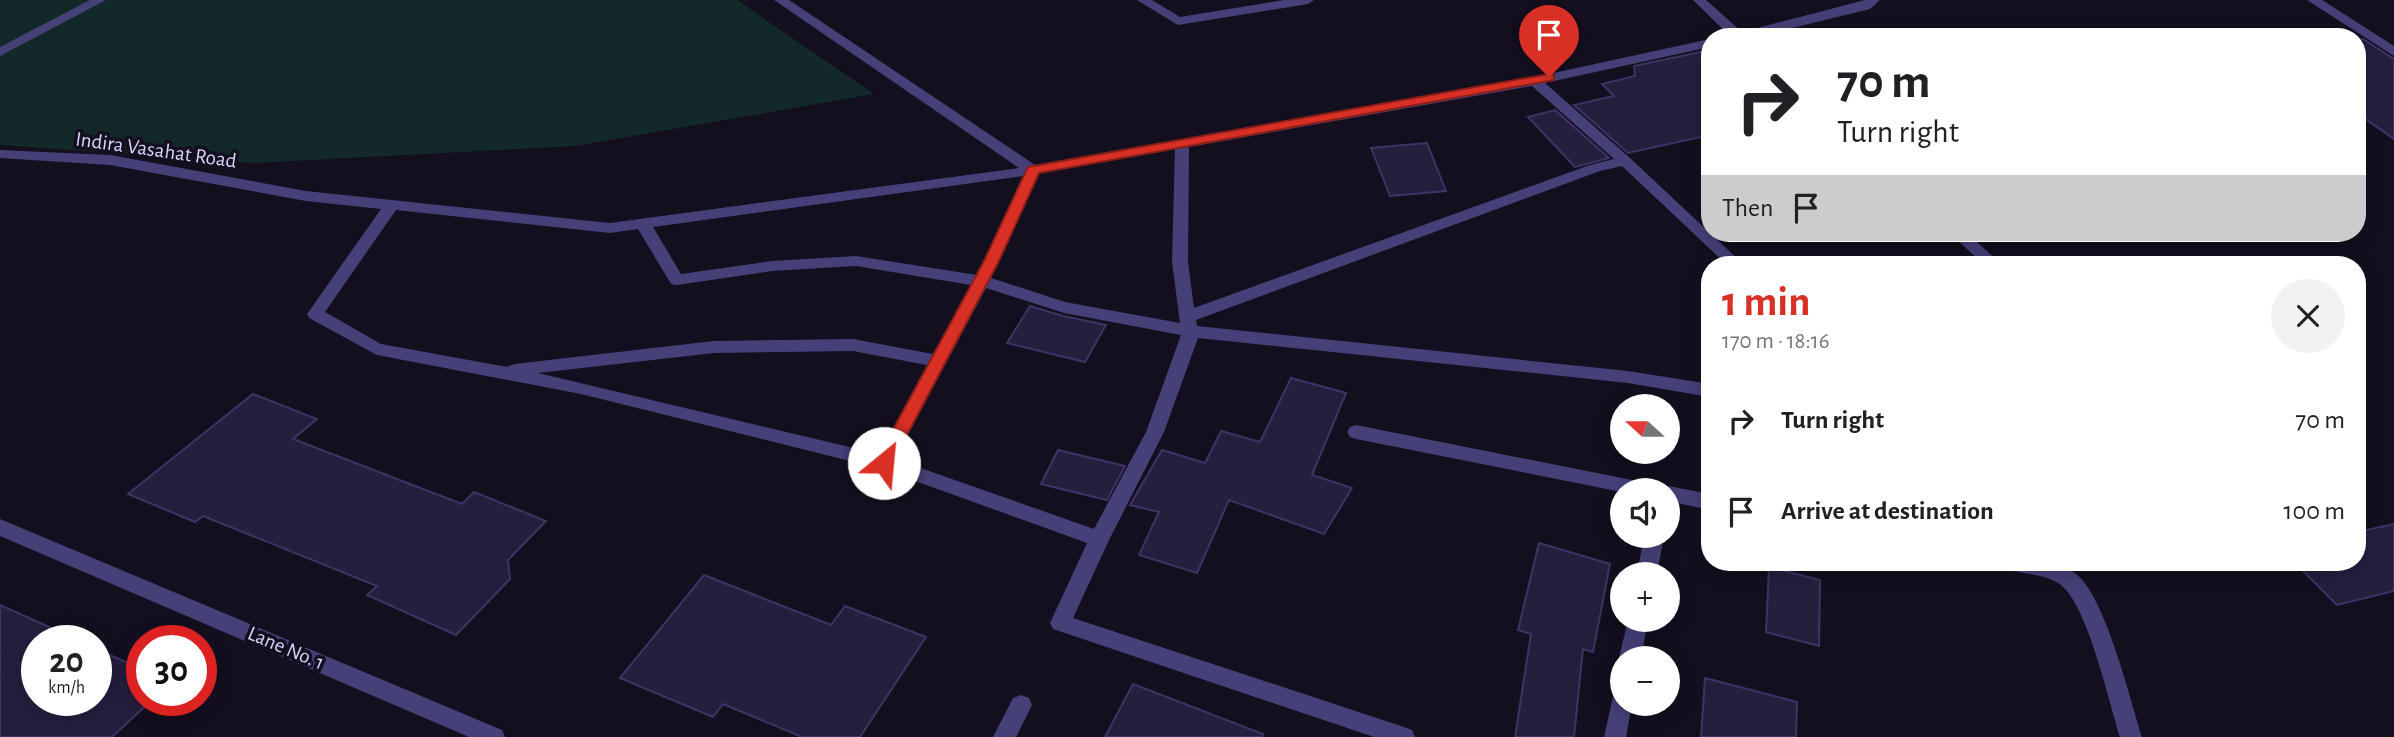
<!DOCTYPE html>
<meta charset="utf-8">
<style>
:root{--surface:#fff;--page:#f2f2f2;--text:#202124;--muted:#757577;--accent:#d93025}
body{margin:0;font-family:"Alegreya Sans",sans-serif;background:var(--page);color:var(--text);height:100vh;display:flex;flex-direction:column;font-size:26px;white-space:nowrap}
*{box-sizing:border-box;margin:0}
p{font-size:23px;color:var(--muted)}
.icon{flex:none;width:38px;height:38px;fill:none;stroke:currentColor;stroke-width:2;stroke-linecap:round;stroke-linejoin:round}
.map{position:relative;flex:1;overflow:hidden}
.sheet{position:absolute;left:1701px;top:256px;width:665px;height:315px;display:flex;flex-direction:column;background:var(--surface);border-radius:28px;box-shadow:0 4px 18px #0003}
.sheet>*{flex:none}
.top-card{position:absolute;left:1701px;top:28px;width:665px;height:214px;border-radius:28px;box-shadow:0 4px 18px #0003;background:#fff;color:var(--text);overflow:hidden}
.needle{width:46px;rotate:291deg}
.fabs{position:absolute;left:1610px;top:394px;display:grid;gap:14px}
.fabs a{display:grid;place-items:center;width:70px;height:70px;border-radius:50%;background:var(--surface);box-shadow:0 4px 18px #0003;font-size:35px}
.speed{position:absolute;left:21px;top:625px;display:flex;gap:14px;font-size:35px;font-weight:700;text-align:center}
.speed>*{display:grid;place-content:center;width:91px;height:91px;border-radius:50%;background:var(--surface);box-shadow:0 4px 18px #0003;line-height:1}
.speed small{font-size:18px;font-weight:400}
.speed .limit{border:10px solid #d22;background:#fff;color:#111}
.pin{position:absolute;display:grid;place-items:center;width:60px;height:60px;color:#fff;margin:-72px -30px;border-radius:50% 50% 50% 0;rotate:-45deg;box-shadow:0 0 7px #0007}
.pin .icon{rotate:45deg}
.me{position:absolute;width:77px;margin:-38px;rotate:28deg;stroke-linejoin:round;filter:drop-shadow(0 0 5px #0008)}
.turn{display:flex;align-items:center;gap:24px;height:147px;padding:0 21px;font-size:32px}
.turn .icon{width:91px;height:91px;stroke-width:2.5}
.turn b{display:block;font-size:49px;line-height:60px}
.then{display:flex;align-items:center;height:66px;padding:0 21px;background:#0003;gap:14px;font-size:26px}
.round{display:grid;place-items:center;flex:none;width:74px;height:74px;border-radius:37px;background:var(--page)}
.headline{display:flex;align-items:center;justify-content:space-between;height:119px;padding:0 21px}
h1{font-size:42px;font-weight:600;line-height:52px;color:var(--accent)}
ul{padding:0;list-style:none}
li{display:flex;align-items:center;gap:21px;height:91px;padding:0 21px}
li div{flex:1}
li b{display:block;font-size:26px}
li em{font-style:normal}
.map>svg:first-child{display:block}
</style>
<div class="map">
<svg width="2394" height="737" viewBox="0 0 2394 737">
<rect width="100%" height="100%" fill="#130f1f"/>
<!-- green -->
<polygon fill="#132828" points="0,0 737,0 874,94 575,146 253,163 0,145"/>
<!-- building -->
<g fill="#261e3d" stroke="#3f3366" stroke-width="2">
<polygon points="2363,39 2394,59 2394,139 2357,113 2357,40"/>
<polygon points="1710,50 1710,135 1628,153 1574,105 1614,96 1602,84 1635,76 1634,66"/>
<polygon points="1555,110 1609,158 1575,167 1528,117"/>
<polygon points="1427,143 1446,191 1390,196 1371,148"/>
<polygon points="1030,306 1063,316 1106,325 1085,362 1007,343"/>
<polygon points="1291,378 1346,393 1312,475 1352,488 1324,534 1229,500 1197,573 1139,555 1159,512 1130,505 1162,450 1205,463 1221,431 1260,442"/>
<polygon points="253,394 317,419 293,439 462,504 474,492 546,521 508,560 510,579 456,635 367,595 377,586 203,516 195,522 128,494"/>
<polygon points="1058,450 1125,466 1107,500 1041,484"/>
<polygon points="2394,524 2394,591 2337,605 2294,562 2357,562 2357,532"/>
<polygon points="1539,543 1610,564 1593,652 1583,649 1574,737 1515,737 1531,634 1518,630"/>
<polygon points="1769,567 1820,580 1819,646 1766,632"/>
<polygon points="704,575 831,625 845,606 926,637 860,737 802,737 723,704 713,717 620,678"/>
<polygon points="0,605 78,640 37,640 37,700 96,700 96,649 142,669 142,700 152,700 112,737 0,737"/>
<polygon points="1705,678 1797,702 1796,737 1701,737"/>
<polygon points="1133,684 1263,734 1262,737 1105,737"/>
</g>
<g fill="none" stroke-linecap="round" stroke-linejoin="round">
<!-- minor -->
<g fill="#454078" fill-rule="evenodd">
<polygon points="90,0 106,0 0,56 0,47"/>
<path d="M774,0h15l246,165 500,-88 175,-38v8l-165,36 85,75 113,106h-17l-104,-98 -22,5 -404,149 1,6 431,45 82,13v13l-82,-14 -430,-45 -34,94 -55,108 -36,78 331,109 8,3 3,7h-41l-321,-108 -3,-6 37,-80 -205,-74 -301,-75 -204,-39 -68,-37 -2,-4 74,-105 -75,-8 -196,-36 -110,-7v-8l110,5 196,36 304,32 409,-55zM1532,86l82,73 -24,6 -396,143 -6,-46 1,-115zM1175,149l-3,113 8,61 -115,-21 -74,-24 48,-105zM1023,176l-46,99 -121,-19 -84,5 -91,13 -28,-47zM396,210l214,23 28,-4 33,55 6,1 95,-14 84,-5 115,19 -38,69 -80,-15 -139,2 -200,23 -7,3 -126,-23 -56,-32zM986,288l78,25 117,22 -35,97 -52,97 -199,-70zM853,351l74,14 -48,89 -341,-81 176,-20z"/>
<polygon points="1137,0 1152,0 1180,17 1284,0 1314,0 1308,4 1178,25"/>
<polygon points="1693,0 1706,0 1742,32 1865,0 1880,0 1870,9 1756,37 1731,37"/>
<polygon points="2307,0 2322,0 2394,46 2394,56"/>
<polygon points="1950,233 1967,233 2001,264 1983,264"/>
<polygon points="1356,425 1647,483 1654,485 1657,490 1622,490 1622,492 1356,439 1350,437 1347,432 1350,427"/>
<polygon points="1668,486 1710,494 1710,510 1668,501 1668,490 1661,490"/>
<polygon points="0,519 502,730 505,737 469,737 0,536"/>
<polygon points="1644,536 1664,536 1657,574 1637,574"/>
<path d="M1998,562c24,-1 52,-4 74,9 32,18 58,129 70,166h-22c-11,-34 -33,-137 -62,-154 -17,-10 -38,-9 -57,-15z"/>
<polygon points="1628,620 1648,620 1641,658 1622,658 1622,664 1619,658"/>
<polygon points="1622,689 1622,704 1632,704 1626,737 1604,737 1614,692"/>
<polygon points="1021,695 1029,698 1032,705 1016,737 993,737 1013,698"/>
</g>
</g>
<!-- route -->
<polygon fill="#d93025" stroke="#8d1f18" stroke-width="2" points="1549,74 1554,75 1554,80 1039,173 998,263 890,467 878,467 875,463 983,263 1028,167"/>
<g text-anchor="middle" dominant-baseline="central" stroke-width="7" stroke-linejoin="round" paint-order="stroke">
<!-- street labels -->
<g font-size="21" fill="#d9d3f9" stroke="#130f1f">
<text transform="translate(156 150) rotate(8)">Indira Vasahat Road</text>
<text transform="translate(286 648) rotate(23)">Lane No. 1</text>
</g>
</g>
</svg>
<div class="fabs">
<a><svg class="needle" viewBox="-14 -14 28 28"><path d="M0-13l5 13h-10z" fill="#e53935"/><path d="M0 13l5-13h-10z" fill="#757577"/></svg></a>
<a><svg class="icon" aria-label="sound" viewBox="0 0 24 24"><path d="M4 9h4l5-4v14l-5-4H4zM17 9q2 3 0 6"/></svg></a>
<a>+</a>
<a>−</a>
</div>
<div class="speed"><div>20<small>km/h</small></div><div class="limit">30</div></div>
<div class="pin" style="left:1549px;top:77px;background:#d93025"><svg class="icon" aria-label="arrive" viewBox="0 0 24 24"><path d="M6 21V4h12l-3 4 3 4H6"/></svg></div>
<svg class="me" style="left:884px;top:463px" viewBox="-20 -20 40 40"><circle r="19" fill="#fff"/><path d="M0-13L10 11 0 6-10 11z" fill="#d93025"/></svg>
<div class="top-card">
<div class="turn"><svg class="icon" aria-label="right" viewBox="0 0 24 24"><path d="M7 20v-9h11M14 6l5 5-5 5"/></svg><div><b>70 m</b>Turn right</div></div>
<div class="then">Then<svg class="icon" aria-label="arrive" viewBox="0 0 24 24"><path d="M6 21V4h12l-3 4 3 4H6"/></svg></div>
</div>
<section class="sheet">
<div class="headline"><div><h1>1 min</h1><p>170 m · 18:16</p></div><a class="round"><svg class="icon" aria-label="close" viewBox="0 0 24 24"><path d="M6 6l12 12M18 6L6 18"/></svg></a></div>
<ul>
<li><svg class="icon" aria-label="right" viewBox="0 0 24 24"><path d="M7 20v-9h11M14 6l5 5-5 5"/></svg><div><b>Turn right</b></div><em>70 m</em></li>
<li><svg class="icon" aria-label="arrive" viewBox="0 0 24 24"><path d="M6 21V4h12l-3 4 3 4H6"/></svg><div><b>Arrive at destination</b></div><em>100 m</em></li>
</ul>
</section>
</div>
